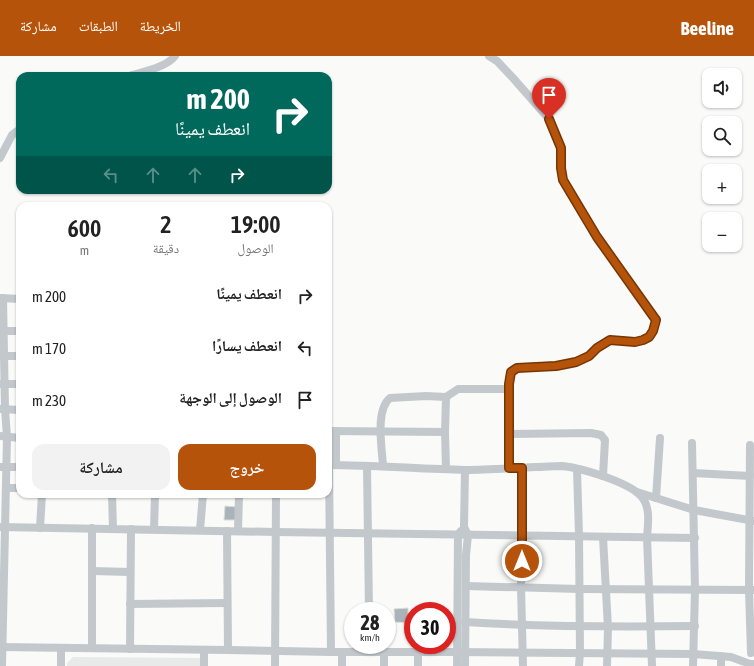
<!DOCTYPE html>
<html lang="ar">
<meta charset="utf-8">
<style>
:root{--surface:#fff;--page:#f2f2f2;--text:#222;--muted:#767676;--accent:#b45309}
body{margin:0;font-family:"Asap Condensed","Noto Naskh Arabic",sans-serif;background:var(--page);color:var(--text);direction:rtl;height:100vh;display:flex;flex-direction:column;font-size:15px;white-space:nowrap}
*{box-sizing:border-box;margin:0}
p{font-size:13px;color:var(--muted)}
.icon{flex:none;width:22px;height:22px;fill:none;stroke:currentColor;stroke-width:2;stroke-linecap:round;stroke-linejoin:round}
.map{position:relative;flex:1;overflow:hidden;direction:ltr}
.drawer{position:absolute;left:16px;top:146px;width:316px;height:296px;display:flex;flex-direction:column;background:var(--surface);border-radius:12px;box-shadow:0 1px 3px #0004;direction:rtl}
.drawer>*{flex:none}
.hud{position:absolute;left:16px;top:16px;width:316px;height:122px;border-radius:12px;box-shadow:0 1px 3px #0004;direction:rtl;background:#00695c;color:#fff;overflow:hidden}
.fabs{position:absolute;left:702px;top:12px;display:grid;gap:8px}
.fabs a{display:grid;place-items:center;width:40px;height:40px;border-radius:8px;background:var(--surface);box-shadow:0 1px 3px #0004;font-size:20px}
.speed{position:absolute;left:344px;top:546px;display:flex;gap:8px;font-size:20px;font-weight:700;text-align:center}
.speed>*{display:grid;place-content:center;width:52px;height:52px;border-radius:50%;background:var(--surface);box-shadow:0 1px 3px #0004;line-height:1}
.speed small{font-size:10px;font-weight:400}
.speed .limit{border:6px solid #d22;background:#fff;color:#111}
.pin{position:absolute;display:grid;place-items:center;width:34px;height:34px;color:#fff;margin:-41px -17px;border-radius:50% 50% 50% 0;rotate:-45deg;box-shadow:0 0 4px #0007}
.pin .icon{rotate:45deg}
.me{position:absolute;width:44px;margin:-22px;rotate:0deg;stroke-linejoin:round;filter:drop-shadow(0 0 3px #0008)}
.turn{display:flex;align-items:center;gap:14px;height:84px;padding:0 16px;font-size:18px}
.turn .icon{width:52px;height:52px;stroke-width:2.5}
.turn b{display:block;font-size:28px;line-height:34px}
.lanes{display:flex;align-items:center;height:38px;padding:0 16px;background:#0003;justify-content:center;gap:20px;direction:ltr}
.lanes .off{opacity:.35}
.eta{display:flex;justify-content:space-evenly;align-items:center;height:68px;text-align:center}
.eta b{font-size:24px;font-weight:600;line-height:28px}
.primary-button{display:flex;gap:8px;margin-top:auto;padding:8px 16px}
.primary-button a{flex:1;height:46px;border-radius:12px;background:var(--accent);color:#fff;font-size:16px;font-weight:600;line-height:46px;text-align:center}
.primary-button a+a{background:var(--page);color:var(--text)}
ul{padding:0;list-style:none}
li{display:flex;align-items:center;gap:12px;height:52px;padding:0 16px}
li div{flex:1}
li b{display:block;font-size:15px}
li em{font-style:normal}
header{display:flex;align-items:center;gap:24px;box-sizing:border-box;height:56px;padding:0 20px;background:var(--accent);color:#fff}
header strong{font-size:19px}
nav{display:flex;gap:22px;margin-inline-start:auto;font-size:14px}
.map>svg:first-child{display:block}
</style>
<header>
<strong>Beeline</strong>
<nav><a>الخريطة</a><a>الطبقات</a><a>مشاركة</a></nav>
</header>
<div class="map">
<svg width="754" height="610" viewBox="0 0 754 610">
<rect width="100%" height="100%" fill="#fafaf8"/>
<!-- built -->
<polygon fill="#e8e9e9" points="73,601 204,602 204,610 67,610 67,607"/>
<!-- building -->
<g fill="#aab3b9" stroke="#dcdcda">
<polygon points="225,450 237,451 236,464 224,464"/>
<polygon points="408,552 408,567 395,566 394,553"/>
</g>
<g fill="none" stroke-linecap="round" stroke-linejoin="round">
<!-- minor -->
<g stroke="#c3c8cc" stroke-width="8">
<path d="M489,0l8,5 16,17 36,41 12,29v20l2,12 34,57 59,83c-7,36 -27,15 -47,21 -13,4 -19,18 -33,21 -20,6 -44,2 -62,7l-3,3 -2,12v84"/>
<path d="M129,20c13,-4 38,-9 46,-20"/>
<polyline points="0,102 12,79 20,73"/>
<polyline points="0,242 20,243"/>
<polyline points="0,275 20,275"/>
<polyline points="1,300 20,300"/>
<polyline points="1,328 20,328"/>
<polyline points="446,341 458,333 509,333"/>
<polyline points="1,353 20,354"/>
<polyline points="328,375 445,376 446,413"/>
<polyline points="336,375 336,409"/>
<polyline points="510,378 591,377 601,379 605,384 603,420"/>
<polyline points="0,380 20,382"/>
<polyline points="692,387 695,534 693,610"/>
<polyline points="750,389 749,534 751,597"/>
<path d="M328,409c46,0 91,4 137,5 23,0 47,-2 70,-3 9,0 18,-1 27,-1 20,2 66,16 79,30 10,11 7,28 6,41l5,129"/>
<polyline points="329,410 331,596"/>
<path d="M383,410c-1,-18 -8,-56 7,-68l36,-2 20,1 -1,35"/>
<polyline points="0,411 20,411"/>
<polyline points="367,411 369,555"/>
<polyline points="522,412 521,530 523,610"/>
<polyline points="577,413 579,479 580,597 579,610"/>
<polyline points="693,417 750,420"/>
<polyline points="6,432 20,432"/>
<polyline points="637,436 694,454 754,465"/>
<polyline points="112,438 113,473"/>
<polyline points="656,442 660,382"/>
<polyline points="0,471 275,476 695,482"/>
<polyline points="40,472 42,438"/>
<polyline points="92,472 92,592"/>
<polyline points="154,473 155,438"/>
<polyline points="200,474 203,438"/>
<polyline points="227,475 228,594"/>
<polyline points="238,475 239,438"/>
<polyline points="603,481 608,572 607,610"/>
<polyline points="92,515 130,516"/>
<polyline points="466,530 579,533 754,534"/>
<polyline points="130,548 227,547"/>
<path d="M465,566c77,5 153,5 230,4"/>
<polyline points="1,591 228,594 331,596 457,596 693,598 731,601 750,608 754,608"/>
<polyline points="130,593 131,473"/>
<polyline points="721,600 721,610"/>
<polyline points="2,610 7,381 5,353 3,242"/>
<polyline points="61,610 61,592"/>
<polyline points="204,610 204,594"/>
<polyline points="275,610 276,438"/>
<polyline points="342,610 342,596"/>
<polyline points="384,610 384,596"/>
<polyline points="418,610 418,596"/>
<polyline points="457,610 458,479 461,475"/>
<polyline points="465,610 466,499 468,479 464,471 465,414"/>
</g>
</g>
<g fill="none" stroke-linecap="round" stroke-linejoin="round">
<!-- route casing -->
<g stroke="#753606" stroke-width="10">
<polyline id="route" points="522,505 522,412 509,412 509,328 511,316 517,312 556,310 576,306 589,300 597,292 610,284 635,286 643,284 649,281 653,275 656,264 597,181 563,124 561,112 561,92 549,63"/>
</g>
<!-- route -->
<use href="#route" stroke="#b45309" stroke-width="7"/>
</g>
</svg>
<div class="fabs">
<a><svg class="icon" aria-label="sound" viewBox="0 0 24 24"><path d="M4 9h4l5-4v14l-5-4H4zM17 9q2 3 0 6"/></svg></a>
<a><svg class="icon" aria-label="search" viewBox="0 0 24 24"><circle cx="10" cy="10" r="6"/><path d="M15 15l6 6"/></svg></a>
<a>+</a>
<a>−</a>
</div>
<div class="speed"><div>28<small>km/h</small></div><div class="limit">30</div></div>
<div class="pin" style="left:549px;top:63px;background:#d93025"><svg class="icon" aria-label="arrive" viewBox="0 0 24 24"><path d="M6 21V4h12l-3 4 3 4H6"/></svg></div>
<svg class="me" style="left:522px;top:505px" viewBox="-20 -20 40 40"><circle r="17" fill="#b45309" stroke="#fff" stroke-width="3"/><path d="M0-11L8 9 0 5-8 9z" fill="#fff"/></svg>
<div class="hud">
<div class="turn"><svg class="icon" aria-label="right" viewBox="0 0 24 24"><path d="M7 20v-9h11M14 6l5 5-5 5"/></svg><div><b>200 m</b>انعطف يمينًا</div></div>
<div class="lanes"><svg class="icon off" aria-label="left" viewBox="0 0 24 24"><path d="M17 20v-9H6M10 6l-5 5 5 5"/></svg><svg class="icon off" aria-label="ahead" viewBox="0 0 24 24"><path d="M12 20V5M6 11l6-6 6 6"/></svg><svg class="icon off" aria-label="ahead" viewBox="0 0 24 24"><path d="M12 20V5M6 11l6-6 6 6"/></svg><svg class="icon" aria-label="right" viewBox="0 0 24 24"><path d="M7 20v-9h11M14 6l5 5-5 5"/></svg></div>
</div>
<section class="drawer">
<div class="eta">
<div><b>19:00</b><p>الوصول</p></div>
<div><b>2</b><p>دقيقة</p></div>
<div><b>600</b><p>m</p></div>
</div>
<ul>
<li><svg class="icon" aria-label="right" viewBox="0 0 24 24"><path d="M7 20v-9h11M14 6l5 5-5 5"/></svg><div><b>انعطف يمينًا</b></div><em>200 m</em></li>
<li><svg class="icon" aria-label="left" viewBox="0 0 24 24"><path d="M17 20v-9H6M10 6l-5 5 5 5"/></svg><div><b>انعطف يسارًا</b></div><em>170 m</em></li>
<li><svg class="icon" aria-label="arrive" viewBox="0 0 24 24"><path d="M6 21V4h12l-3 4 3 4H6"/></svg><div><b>الوصول إلى الوجهة</b></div><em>230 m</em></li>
</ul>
<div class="primary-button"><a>خروج</a><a>مشاركة</a></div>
</section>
</div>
